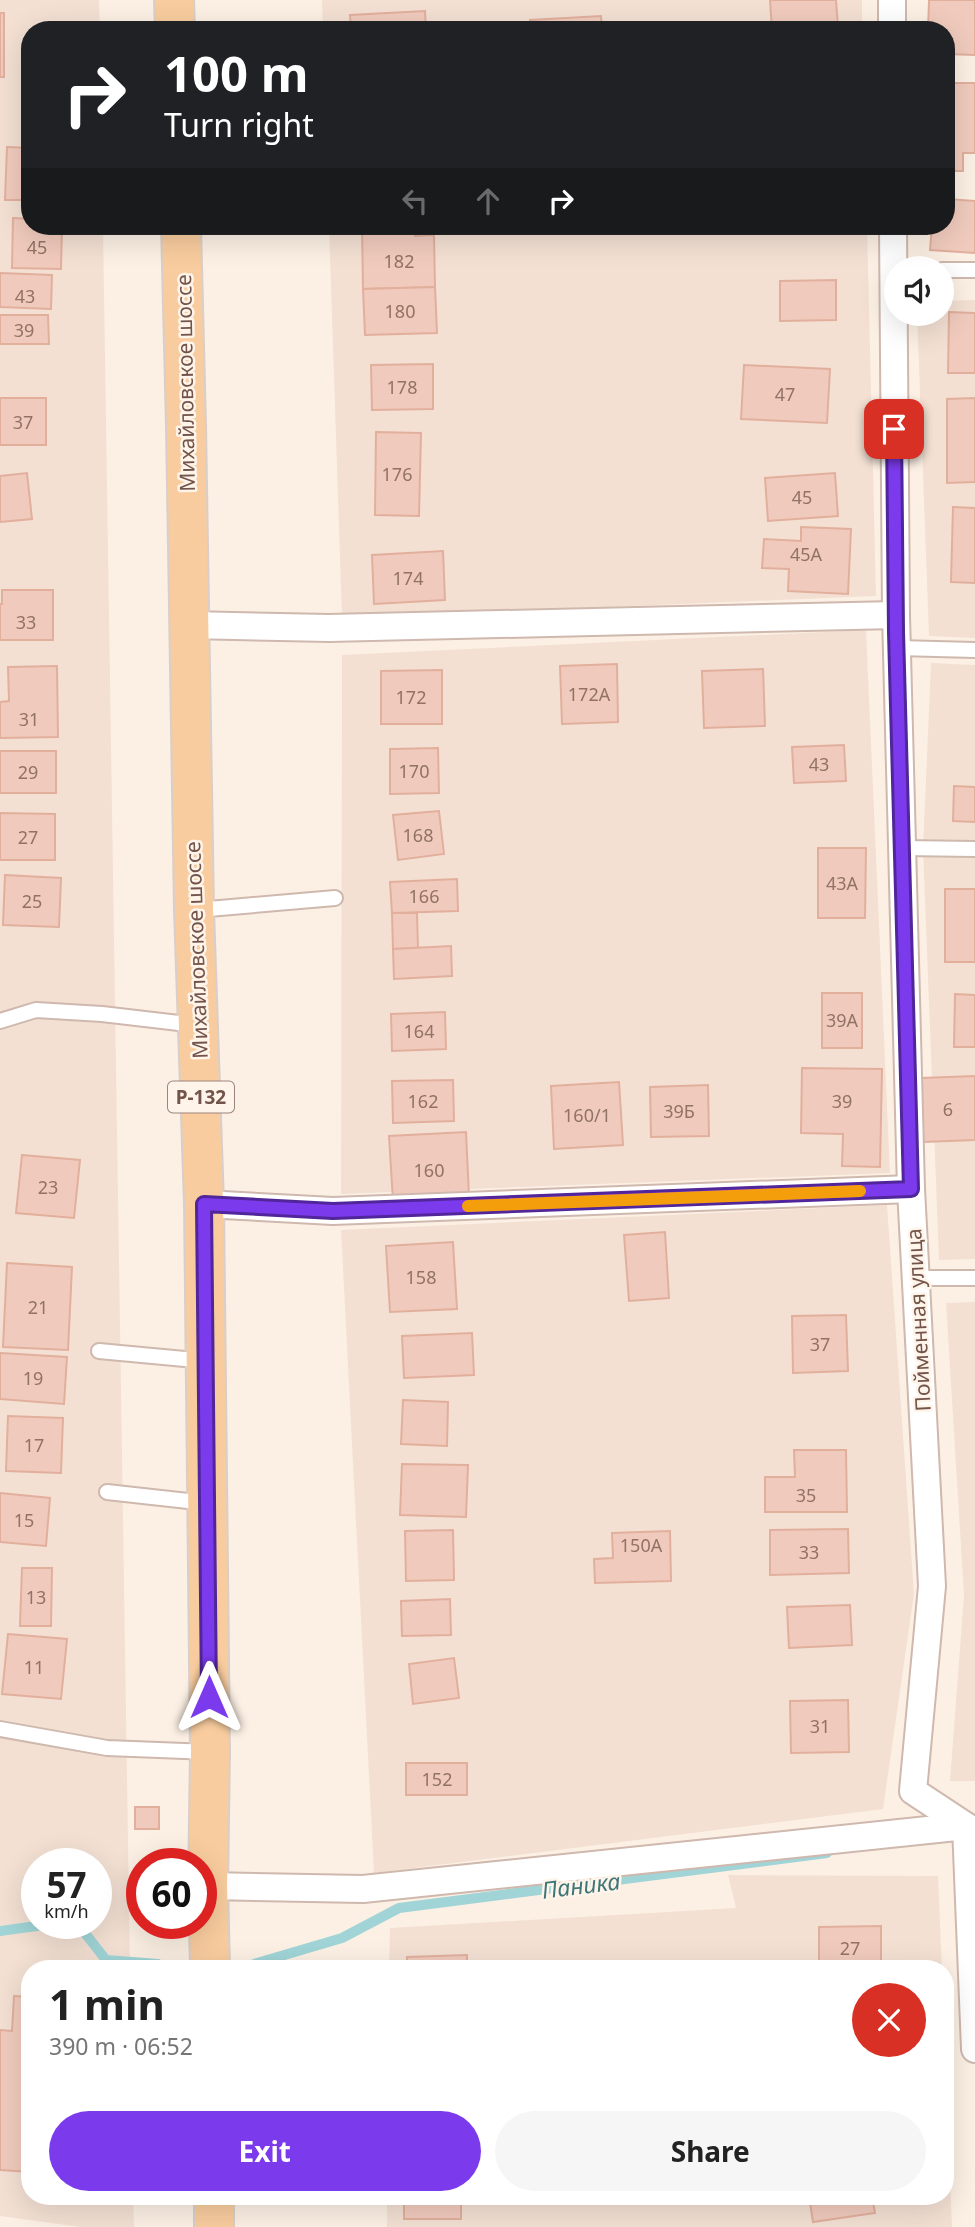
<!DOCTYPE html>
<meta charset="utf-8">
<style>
:root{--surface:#fff;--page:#f6f6f6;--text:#222;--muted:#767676;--accent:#7c3aed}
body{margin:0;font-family:"Noto Sans",sans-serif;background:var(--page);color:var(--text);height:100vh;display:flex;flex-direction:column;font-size:26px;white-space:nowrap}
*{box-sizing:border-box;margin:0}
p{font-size:23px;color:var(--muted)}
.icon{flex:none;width:38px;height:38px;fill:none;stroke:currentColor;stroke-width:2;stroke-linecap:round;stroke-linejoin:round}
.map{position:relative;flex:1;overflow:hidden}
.sheet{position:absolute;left:21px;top:1960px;width:933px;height:245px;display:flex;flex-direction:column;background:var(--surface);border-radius:28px;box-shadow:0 7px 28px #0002}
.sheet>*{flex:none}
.banner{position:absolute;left:21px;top:21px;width:934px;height:214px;border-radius:28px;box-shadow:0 7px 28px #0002;background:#202124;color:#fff;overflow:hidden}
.controls{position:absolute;left:884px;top:256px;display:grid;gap:14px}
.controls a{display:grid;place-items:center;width:70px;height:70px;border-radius:50%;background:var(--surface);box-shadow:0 7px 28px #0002;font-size:35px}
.speed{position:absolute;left:21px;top:1848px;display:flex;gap:14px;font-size:35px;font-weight:700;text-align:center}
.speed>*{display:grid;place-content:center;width:91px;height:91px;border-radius:50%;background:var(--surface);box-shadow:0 7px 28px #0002;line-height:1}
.speed small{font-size:18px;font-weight:400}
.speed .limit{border:10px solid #d22;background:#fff;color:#111}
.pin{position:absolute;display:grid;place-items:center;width:60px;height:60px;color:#fff;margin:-30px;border-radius:14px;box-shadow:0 4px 10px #0006}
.me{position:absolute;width:77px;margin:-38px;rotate:0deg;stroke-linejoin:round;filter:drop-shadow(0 0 5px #0008)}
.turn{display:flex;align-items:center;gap:24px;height:147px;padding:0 28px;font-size:32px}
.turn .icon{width:91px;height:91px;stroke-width:2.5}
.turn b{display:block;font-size:49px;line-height:60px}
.lanes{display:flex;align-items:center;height:66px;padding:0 28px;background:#0003;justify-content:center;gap:35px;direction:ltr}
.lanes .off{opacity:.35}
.round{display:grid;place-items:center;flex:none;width:74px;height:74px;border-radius:37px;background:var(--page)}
.head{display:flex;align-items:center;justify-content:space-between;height:119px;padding:0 28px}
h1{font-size:42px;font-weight:700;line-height:52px}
.action{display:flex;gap:14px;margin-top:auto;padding:14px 28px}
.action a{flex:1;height:80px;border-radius:42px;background:var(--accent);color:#fff;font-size:28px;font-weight:700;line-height:80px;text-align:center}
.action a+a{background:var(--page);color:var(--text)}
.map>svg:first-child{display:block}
</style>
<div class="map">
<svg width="975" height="2227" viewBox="0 0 975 2227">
<rect width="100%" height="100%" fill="#fcf0e4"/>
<!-- residential -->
<g fill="#f3e0d3" fill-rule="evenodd">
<path d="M0,0h99l1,30h-70v196h73l27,1743h-100v227h103l1,31h-54l-80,-11zM37,1864h59v59h-59z"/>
<polygon points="322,0 862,0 862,30 323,30"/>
<polygon points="329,226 867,226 876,596 342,618"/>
<polygon points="975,300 975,638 929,636 917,313 942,313 942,301"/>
<polygon points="866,630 890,1173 341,1194 342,655"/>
<polygon points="931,663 975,665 975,1259 939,1260 923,849"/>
<polygon points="887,1205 914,1594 883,1809 374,1873 341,1230"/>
<polygon points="975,1302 975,1781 950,1781 964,1595 946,1303"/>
<polygon points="728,1875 938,1876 942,1969 389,1969 390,1928 736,1908"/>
<polygon points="945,2046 952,2227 387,2227 387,2196 945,2196"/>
</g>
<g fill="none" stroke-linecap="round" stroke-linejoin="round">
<!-- stream -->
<g stroke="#a0d4d6" stroke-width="10">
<polyline points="77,1923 106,1960 158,1964"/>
<polyline points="0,1931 58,1923"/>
<polyline points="254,1964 342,1938 399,1908 827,1853"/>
</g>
</g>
<!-- building -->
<g fill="#f0cbbd" stroke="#e2af9d" stroke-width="2">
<polygon points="770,0 836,0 838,27 772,30"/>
<polygon points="929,0 975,0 975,55 947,54 947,30 928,30"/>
<polygon points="425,11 426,30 351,30 350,15"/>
<rect x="0" y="13" width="4" height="64"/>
<polygon points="601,16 602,30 530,30 530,20"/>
<rect x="27" y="71" width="3" height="58"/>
<polygon points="947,83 975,83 975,153 963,153 963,171 947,171"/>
<polygon points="7,147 30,148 30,200 5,200"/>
<polygon points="947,199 975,201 975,253 930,250 932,226 947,226"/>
<polygon points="13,218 30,219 30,226 62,226 61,269 12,268"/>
<polygon points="362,226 415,226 415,236 434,235 435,287 363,289"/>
<polygon points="0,273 52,275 51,309 0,307"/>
<polygon points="836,280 836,320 780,321 780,281"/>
<polygon points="435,287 437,333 365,335 363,289"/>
<polygon points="949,312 975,313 975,373 948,373"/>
<polygon points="0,315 48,315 49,344 0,344"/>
<polygon points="433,364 433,409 372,410 371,365"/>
<polygon points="744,365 830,369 827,423 741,419"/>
<rect x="0" y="398" width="46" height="47"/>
<polygon points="975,398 975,482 947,483 947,399"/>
<polygon points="376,432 421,433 419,516 375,515"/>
<polygon points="27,473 32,519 0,522 0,476"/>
<polygon points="835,473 838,516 768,521 765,478"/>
<polygon points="953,507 975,508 975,583 951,582"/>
<polygon points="801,527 851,529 848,594 788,591 789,569 762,568 764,539 801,541"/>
<polygon points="443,551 445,600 374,604 372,555"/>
<polygon points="2,590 53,590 53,640 0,640 0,604 2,604"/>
<polygon points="617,664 618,722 562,724 560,666"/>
<polygon points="57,666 58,737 0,738 0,702 9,701 8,667"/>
<polygon points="763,669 765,726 704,728 702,671"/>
<polygon points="442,670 442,724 381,724 381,671"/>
<polygon points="844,745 846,781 794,783 792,747"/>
<polygon points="438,748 439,793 390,794 390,749"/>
<rect x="0" y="751" width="56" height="42"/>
<polygon points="954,786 975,787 975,822 953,821"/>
<polygon points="439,811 444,854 398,860 393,815"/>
<polygon points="0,813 55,814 55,860 0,860"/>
<polygon points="818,848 866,848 865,918 818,918"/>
<polygon points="5,875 61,878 59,927 3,925"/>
<polygon points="457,879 458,911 392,913 390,882"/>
<rect x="945" y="889" width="30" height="73"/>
<polygon points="392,913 417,913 418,948 393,949"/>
<polygon points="451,946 452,976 394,979 393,949"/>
<rect x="822" y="993" width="40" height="55"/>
<polygon points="955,994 975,995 975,1047 954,1047"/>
<polygon points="445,1012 446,1049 392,1051 391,1014"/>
<polygon points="802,1068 882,1069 880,1167 842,1166 843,1134 801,1133"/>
<polygon points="975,1076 975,1140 923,1142 921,1078"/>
<polygon points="453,1080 454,1121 393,1123 392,1081"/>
<polygon points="619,1082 623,1145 554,1149 551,1086"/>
<polygon points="708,1085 709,1136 651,1137 650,1087"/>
<polygon points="466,1132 469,1196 393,1201 389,1136"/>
<polygon points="22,1155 80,1160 74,1218 16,1213"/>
<polygon points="665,1232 669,1298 629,1301 624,1235"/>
<polygon points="453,1242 457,1309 390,1312 386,1246"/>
<polygon points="7,1263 72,1267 68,1350 3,1347"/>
<polygon points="846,1315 848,1371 793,1373 792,1316"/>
<polygon points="472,1333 474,1375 404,1378 402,1336"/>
<polygon points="0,1353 67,1357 64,1404 0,1399"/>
<polygon points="403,1400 448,1402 447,1446 401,1444"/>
<polygon points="8,1416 63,1418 61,1473 6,1471"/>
<polygon points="794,1450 846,1450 847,1512 765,1512 765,1477 795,1477"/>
<polygon points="402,1464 468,1465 466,1517 400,1515"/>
<polygon points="0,1493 50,1498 46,1546 0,1542"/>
<polygon points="848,1529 849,1573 770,1575 770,1530"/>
<polygon points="453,1530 454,1580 406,1581 405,1531"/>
<polygon points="670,1531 671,1581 595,1583 594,1559 613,1558 612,1533"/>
<polygon points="22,1568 52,1568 51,1626 20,1626"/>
<polygon points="450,1599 451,1635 402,1636 401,1601"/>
<polygon points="850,1605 852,1645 789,1648 787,1607"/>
<polygon points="8,1634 67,1639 61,1699 2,1694"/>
<polygon points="454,1658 459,1698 413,1704 409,1664"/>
<polygon points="848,1700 849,1752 791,1753 790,1701"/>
<rect x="406" y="1763" width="61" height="32"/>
<rect x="135" y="1807" width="24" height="22"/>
<polygon points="881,1926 881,1969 819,1969 819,1927"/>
<polygon points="467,1955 467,1969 407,1969 407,1957"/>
<polygon points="14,1996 30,1997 30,2172 0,2170 0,2030 12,2031"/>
<rect x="404" y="2196" width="57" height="23"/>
<polygon points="809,2196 872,2196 875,2213 813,2222"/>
</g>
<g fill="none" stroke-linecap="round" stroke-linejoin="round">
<!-- service casing -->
<g stroke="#cfb8ae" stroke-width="18">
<g id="service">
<polyline points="942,270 975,270"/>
<polyline points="897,648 975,650"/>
<polyline points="902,848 975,849"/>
<polyline points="197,910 335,898"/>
<polyline points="0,1021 36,1010 102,1014 196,1025"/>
<polyline points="916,1278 975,1278"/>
<polyline points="99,1351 206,1361"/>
<polyline points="107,1492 206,1503"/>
<polyline points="0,1729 107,1748 210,1752"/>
</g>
</g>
<!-- minor casing -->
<g stroke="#cfb8ae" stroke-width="30">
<g id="minor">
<polyline points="892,0 892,30"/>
<polyline points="893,226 896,615 911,1189 932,1586 913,1791 966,1826 975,2049"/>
<polyline points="189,625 329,628 896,615"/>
<polyline points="204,1204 333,1211 911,1189"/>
<polyline points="208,1886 363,1889 966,1826"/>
</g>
</g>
<!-- primary casing -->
<g stroke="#d8cfcc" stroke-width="42">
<g id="primary">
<polyline points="174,0 175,30"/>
<polyline points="181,226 186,425 194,910 204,1204 210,1752 208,1886 210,1969"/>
<polyline points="214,2196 214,2227"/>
</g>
</g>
<!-- service -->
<use href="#service" stroke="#fff" stroke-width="14"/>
<!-- minor -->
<use href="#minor" stroke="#fff" stroke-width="26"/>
<!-- primary -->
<use href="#primary" stroke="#f8cc9e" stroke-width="38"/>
</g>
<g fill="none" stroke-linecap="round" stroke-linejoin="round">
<!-- route casing -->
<g stroke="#51269a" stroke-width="18">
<polyline id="route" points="209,1697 204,1204 333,1211 911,1189 896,632 894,429"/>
</g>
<!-- route -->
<use href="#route" stroke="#7c3aed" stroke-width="12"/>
<!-- slow -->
<polyline stroke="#f59e0b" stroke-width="12" points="468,1206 860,1191"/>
</g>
<g text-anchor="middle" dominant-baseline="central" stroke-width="5" stroke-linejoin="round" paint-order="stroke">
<!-- number labels -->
<g font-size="18" fill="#927267">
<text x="37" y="247">45</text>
<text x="399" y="261">182</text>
<text x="25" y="296">43</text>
<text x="400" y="311">180</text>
<text x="24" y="330">39</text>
<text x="402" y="387">178</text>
<text x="785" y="394">47</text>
<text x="23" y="422">37</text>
<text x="397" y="474">176</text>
<text x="802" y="497">45</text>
<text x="806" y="554">45А</text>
<text x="408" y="578">174</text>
<text x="26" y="622">33</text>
<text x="589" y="694">172А</text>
<text x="411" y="697">172</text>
<text x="29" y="719">31</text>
<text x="819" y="764">43</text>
<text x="414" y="771">170</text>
<text x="28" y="772">29</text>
<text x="418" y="835">168</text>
<text x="28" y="837">27</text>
<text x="842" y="883">43А</text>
<text x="424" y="896">166</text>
<text x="32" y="901">25</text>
<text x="842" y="1020">39А</text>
<text x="419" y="1031">164</text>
<text x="423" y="1101">162</text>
<text x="842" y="1101">39</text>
<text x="948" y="1109">6</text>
<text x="679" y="1111">39Б</text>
<text x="587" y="1115">160/1</text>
<text x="429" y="1170">160</text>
<text x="48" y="1187">23</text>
<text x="421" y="1277">158</text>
<text x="38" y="1307">21</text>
<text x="820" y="1344">37</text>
<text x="33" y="1378">19</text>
<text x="34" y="1445">17</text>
<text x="806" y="1495">35</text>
<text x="24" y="1520">15</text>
<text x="641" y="1545">150А</text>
<text x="809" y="1552">33</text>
<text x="36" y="1597">13</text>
<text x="34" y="1667">11</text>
<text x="820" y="1726">31</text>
<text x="437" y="1779">152</text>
<text x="850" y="1948">27</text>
</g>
<!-- shield labels -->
<rect fill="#fef4ea" stroke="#9d847a" stroke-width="2" x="168" y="1081.5" width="66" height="31" rx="5"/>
<g font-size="19" font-weight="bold" fill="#73544a">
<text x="201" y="1097">Р-132</text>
</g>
<!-- street labels -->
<g font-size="21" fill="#73544a" stroke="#fef4ea">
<text transform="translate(185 383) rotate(-91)">Михайловское шоссе</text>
<text transform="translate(196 950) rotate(-92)">Михайловское шоссе</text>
<text transform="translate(918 1320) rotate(-93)">Пойменная улица</text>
</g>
<!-- water labels -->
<g font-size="23" font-style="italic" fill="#3f7678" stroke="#fef4ea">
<text transform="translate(581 1885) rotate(-7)">Паника</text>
</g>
</g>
</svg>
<div class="controls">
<a><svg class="icon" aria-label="sound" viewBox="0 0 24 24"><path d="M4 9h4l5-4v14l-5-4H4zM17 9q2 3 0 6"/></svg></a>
</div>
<div class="speed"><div>57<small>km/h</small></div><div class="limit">60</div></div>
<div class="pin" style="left:894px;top:429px;background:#d93025"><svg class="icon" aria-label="arrive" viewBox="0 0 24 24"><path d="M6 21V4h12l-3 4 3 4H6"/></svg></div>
<svg class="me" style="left:209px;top:1697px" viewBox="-20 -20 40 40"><path d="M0-17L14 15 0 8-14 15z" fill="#7c3aed" stroke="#fff" stroke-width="4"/></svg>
<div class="banner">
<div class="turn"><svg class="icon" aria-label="right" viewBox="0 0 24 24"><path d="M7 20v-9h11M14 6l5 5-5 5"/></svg><div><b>100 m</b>Turn right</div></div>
<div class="lanes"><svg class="icon off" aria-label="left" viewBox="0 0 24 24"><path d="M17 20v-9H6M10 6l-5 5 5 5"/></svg><svg class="icon off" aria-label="ahead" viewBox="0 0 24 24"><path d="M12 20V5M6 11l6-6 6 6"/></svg><svg class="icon" aria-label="right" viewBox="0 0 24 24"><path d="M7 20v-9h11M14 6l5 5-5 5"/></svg></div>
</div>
<section class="sheet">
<div class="head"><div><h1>1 min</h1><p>390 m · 06:52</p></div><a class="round" style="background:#d93025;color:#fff"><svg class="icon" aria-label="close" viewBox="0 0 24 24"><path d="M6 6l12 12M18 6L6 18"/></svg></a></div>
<div class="action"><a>Exit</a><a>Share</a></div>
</section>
</div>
